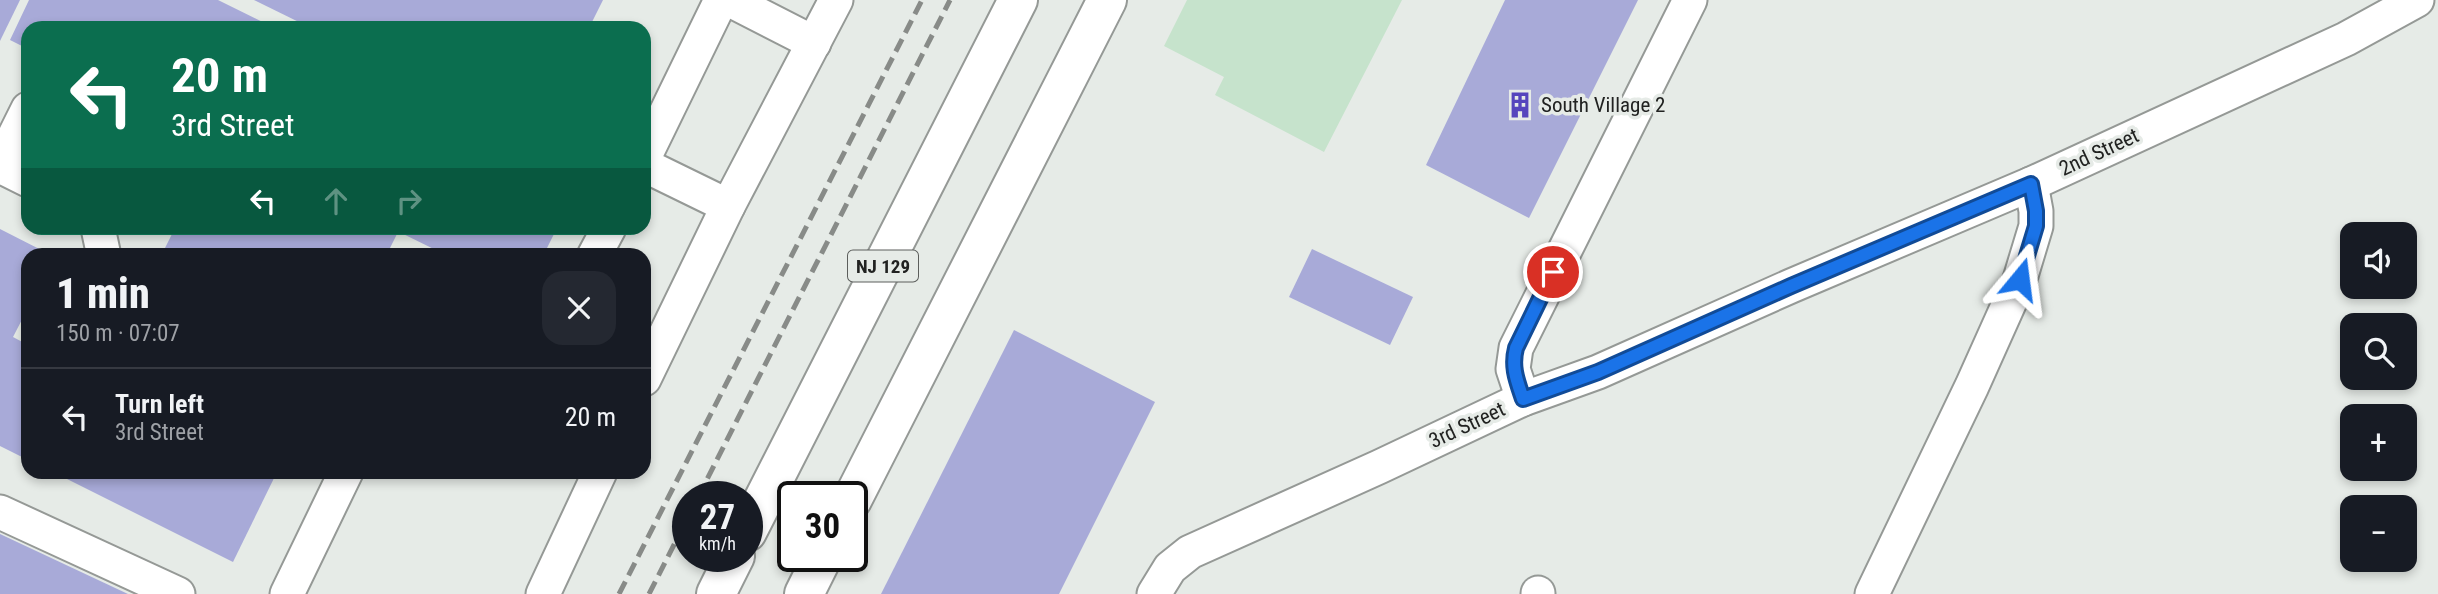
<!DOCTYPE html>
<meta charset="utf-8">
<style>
:root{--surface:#171b24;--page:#242831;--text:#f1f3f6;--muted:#9ea1a6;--line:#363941}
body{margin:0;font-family:"Roboto Condensed",sans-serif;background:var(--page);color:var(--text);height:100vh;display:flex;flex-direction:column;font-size:26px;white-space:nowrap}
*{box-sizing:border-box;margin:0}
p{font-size:23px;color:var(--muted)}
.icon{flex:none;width:38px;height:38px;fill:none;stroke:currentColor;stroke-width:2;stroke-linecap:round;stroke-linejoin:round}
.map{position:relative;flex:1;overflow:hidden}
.sheet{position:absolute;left:21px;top:248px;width:630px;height:231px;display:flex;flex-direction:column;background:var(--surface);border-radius:21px;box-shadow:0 4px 10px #0003}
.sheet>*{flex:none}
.hud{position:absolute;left:21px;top:21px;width:630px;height:214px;border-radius:21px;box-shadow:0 4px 10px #0003;background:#0b6e4f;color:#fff;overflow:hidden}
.fabs{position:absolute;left:2340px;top:222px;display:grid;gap:14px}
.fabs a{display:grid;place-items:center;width:77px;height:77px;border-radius:14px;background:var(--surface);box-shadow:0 4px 10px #0003;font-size:35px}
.speed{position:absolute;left:672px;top:481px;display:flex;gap:14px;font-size:35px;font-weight:700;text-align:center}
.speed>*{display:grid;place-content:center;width:91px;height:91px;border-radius:50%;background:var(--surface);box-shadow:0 4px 10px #0003;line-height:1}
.speed small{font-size:18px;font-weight:400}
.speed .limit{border:4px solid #111;border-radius:10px;background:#fff;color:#111}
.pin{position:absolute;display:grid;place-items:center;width:60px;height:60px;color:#fff;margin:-30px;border:4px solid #fff;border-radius:50%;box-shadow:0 2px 7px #0007}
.me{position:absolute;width:77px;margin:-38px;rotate:16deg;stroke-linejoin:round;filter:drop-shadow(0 0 5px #0008)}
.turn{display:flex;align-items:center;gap:24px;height:147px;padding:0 35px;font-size:32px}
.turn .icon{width:91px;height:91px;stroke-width:2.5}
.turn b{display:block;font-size:49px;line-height:60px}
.lanes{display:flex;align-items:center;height:66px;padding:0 35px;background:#0003;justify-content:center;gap:35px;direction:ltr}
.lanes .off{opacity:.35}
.round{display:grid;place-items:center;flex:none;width:74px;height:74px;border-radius:21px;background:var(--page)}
.headline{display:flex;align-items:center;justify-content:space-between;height:119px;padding:0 35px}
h1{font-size:42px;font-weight:800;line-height:52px}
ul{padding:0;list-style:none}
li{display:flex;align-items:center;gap:21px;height:98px;padding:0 35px;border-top:2px solid var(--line)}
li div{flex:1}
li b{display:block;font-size:26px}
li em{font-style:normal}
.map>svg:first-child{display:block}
</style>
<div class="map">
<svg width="2438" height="594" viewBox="0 0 2438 594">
<rect width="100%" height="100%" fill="#e6ebe7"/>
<!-- green -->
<polygon fill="#c6e3cc" points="1187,0 1402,0 1324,152 1215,95 1224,77 1164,46"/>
<!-- building -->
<g fill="#a8aad8">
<polygon points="0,0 20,0 0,41"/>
<polygon points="29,0 218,0 275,28 28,28 28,49 10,40"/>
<polygon points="254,0 603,0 589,28 311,28"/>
<polygon points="1505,0 1638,0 1529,218 1426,165"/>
<polygon points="175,228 384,228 397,234 386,256 161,256"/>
<polygon points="391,228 557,228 543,256 448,256"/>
<polygon points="0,229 53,256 28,256 28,308 13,337 28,345 28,460 0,446"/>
<polygon points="1312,249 1413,297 1390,345 1289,297"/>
<polygon points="1014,330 1155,402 1059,594 881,594"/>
<polygon points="53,472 277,472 233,562"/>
<polygon points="0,534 128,594 0,594"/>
</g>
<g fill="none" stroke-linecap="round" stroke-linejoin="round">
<!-- minor casing -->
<g stroke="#959996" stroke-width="37">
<g id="minor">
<polyline points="730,0 814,43"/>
<polyline points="28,109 3,159 8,170 28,180"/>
<polyline points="644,158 721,0"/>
<polyline points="644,165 728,206"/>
<polyline points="98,228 104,256"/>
<polyline points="594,256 609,228"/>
<polyline points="644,379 728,206 836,0"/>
<polyline points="1523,399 1513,369 1516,348 1690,0"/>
<polyline points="0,512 178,594"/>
<polyline points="287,594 346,472"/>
<polyline points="543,594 600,472"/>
<polyline points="1154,594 1170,568 1190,552 1379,467 1523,399 1598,372 1791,286 2031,184 2346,39 2417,0"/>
<polyline points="1538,594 1538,593"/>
<polyline points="1872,594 1972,386 2020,279 2036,226 2036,211 2031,184"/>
</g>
</g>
<!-- highway casing -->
<g stroke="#959996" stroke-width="42">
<g id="highway">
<polyline points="852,500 1107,0"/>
<polyline points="747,532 1018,0"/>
<polyline points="716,594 735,556"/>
<polyline points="804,594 823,556"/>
</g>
</g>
<!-- minor -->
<use href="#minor" stroke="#fff" stroke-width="33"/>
<!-- highway -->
<use href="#highway" stroke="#fff" stroke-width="38"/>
<!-- rail -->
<g stroke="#888b88" stroke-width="5" stroke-dasharray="14 7" stroke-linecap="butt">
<polyline points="698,497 950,0"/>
<polyline points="619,594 922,0"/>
<polyline points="649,594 688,517"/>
</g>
</g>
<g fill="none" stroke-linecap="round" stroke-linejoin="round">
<!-- route casing -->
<g stroke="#114b97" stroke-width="18">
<path id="route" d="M1553,272l-37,76c-5,19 1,33 7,51l75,-27 193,-86 240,-102 5,27v15l-16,53"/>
</g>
<!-- route -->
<use href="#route" stroke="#1a73e8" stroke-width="12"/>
</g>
<!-- icons -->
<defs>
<g id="building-bare" transform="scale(2.1)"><path d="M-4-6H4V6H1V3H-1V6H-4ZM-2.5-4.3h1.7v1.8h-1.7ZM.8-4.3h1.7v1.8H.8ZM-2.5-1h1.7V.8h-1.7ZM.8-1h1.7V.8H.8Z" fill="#5545bd" stroke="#e6ebe7" stroke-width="2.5" paint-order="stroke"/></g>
</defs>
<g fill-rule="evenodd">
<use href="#building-bare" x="1520" y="105"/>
</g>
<g text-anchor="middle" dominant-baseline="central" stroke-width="7" stroke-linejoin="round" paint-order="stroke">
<!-- shield labels -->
<rect fill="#e6ebe7" stroke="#5c5e5c" stroke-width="2" x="848" y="250.5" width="70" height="31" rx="5"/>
<g font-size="19" font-weight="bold" fill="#212221">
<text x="883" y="266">NJ 129</text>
</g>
<!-- poi labels -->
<g font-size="21" fill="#212221" stroke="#e6ebe7" text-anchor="start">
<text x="1541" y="105">South Village 2</text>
</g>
<!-- street labels -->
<g font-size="21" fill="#212221" stroke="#e6ebe7">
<text transform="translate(2099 152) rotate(-25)">2nd Street</text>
<text transform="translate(1467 425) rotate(-25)">3rd Street</text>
</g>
</g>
</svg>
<div class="fabs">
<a><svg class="icon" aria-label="sound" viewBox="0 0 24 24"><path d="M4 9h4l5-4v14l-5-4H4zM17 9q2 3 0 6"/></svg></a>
<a><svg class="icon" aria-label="search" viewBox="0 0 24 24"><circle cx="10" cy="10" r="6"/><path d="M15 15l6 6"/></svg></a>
<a>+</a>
<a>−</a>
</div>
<div class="speed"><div>27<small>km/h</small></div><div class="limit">30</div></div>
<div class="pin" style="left:1553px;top:272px;background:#d93025"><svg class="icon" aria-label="arrive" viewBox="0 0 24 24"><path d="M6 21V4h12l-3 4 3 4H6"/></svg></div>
<svg class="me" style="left:2020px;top:279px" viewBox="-20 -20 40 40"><path d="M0-17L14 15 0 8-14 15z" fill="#1a73e8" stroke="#fff" stroke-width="4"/></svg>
<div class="hud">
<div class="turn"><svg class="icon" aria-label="left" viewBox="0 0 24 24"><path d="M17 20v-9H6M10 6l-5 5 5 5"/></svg><div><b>20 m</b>3rd Street</div></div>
<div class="lanes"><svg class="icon" aria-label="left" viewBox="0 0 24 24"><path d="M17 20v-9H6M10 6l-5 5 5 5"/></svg><svg class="icon off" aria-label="ahead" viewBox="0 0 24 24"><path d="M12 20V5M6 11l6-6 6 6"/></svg><svg class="icon off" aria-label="right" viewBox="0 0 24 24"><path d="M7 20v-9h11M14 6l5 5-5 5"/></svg></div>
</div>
<section class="sheet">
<div class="headline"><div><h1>1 min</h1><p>150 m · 07:07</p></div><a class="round"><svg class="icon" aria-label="close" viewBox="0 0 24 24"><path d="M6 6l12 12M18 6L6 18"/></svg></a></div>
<ul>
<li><svg class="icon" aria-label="left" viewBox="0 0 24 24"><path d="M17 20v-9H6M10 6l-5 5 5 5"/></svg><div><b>Turn left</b><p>3rd Street</p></div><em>20 m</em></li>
</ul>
</section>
</div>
